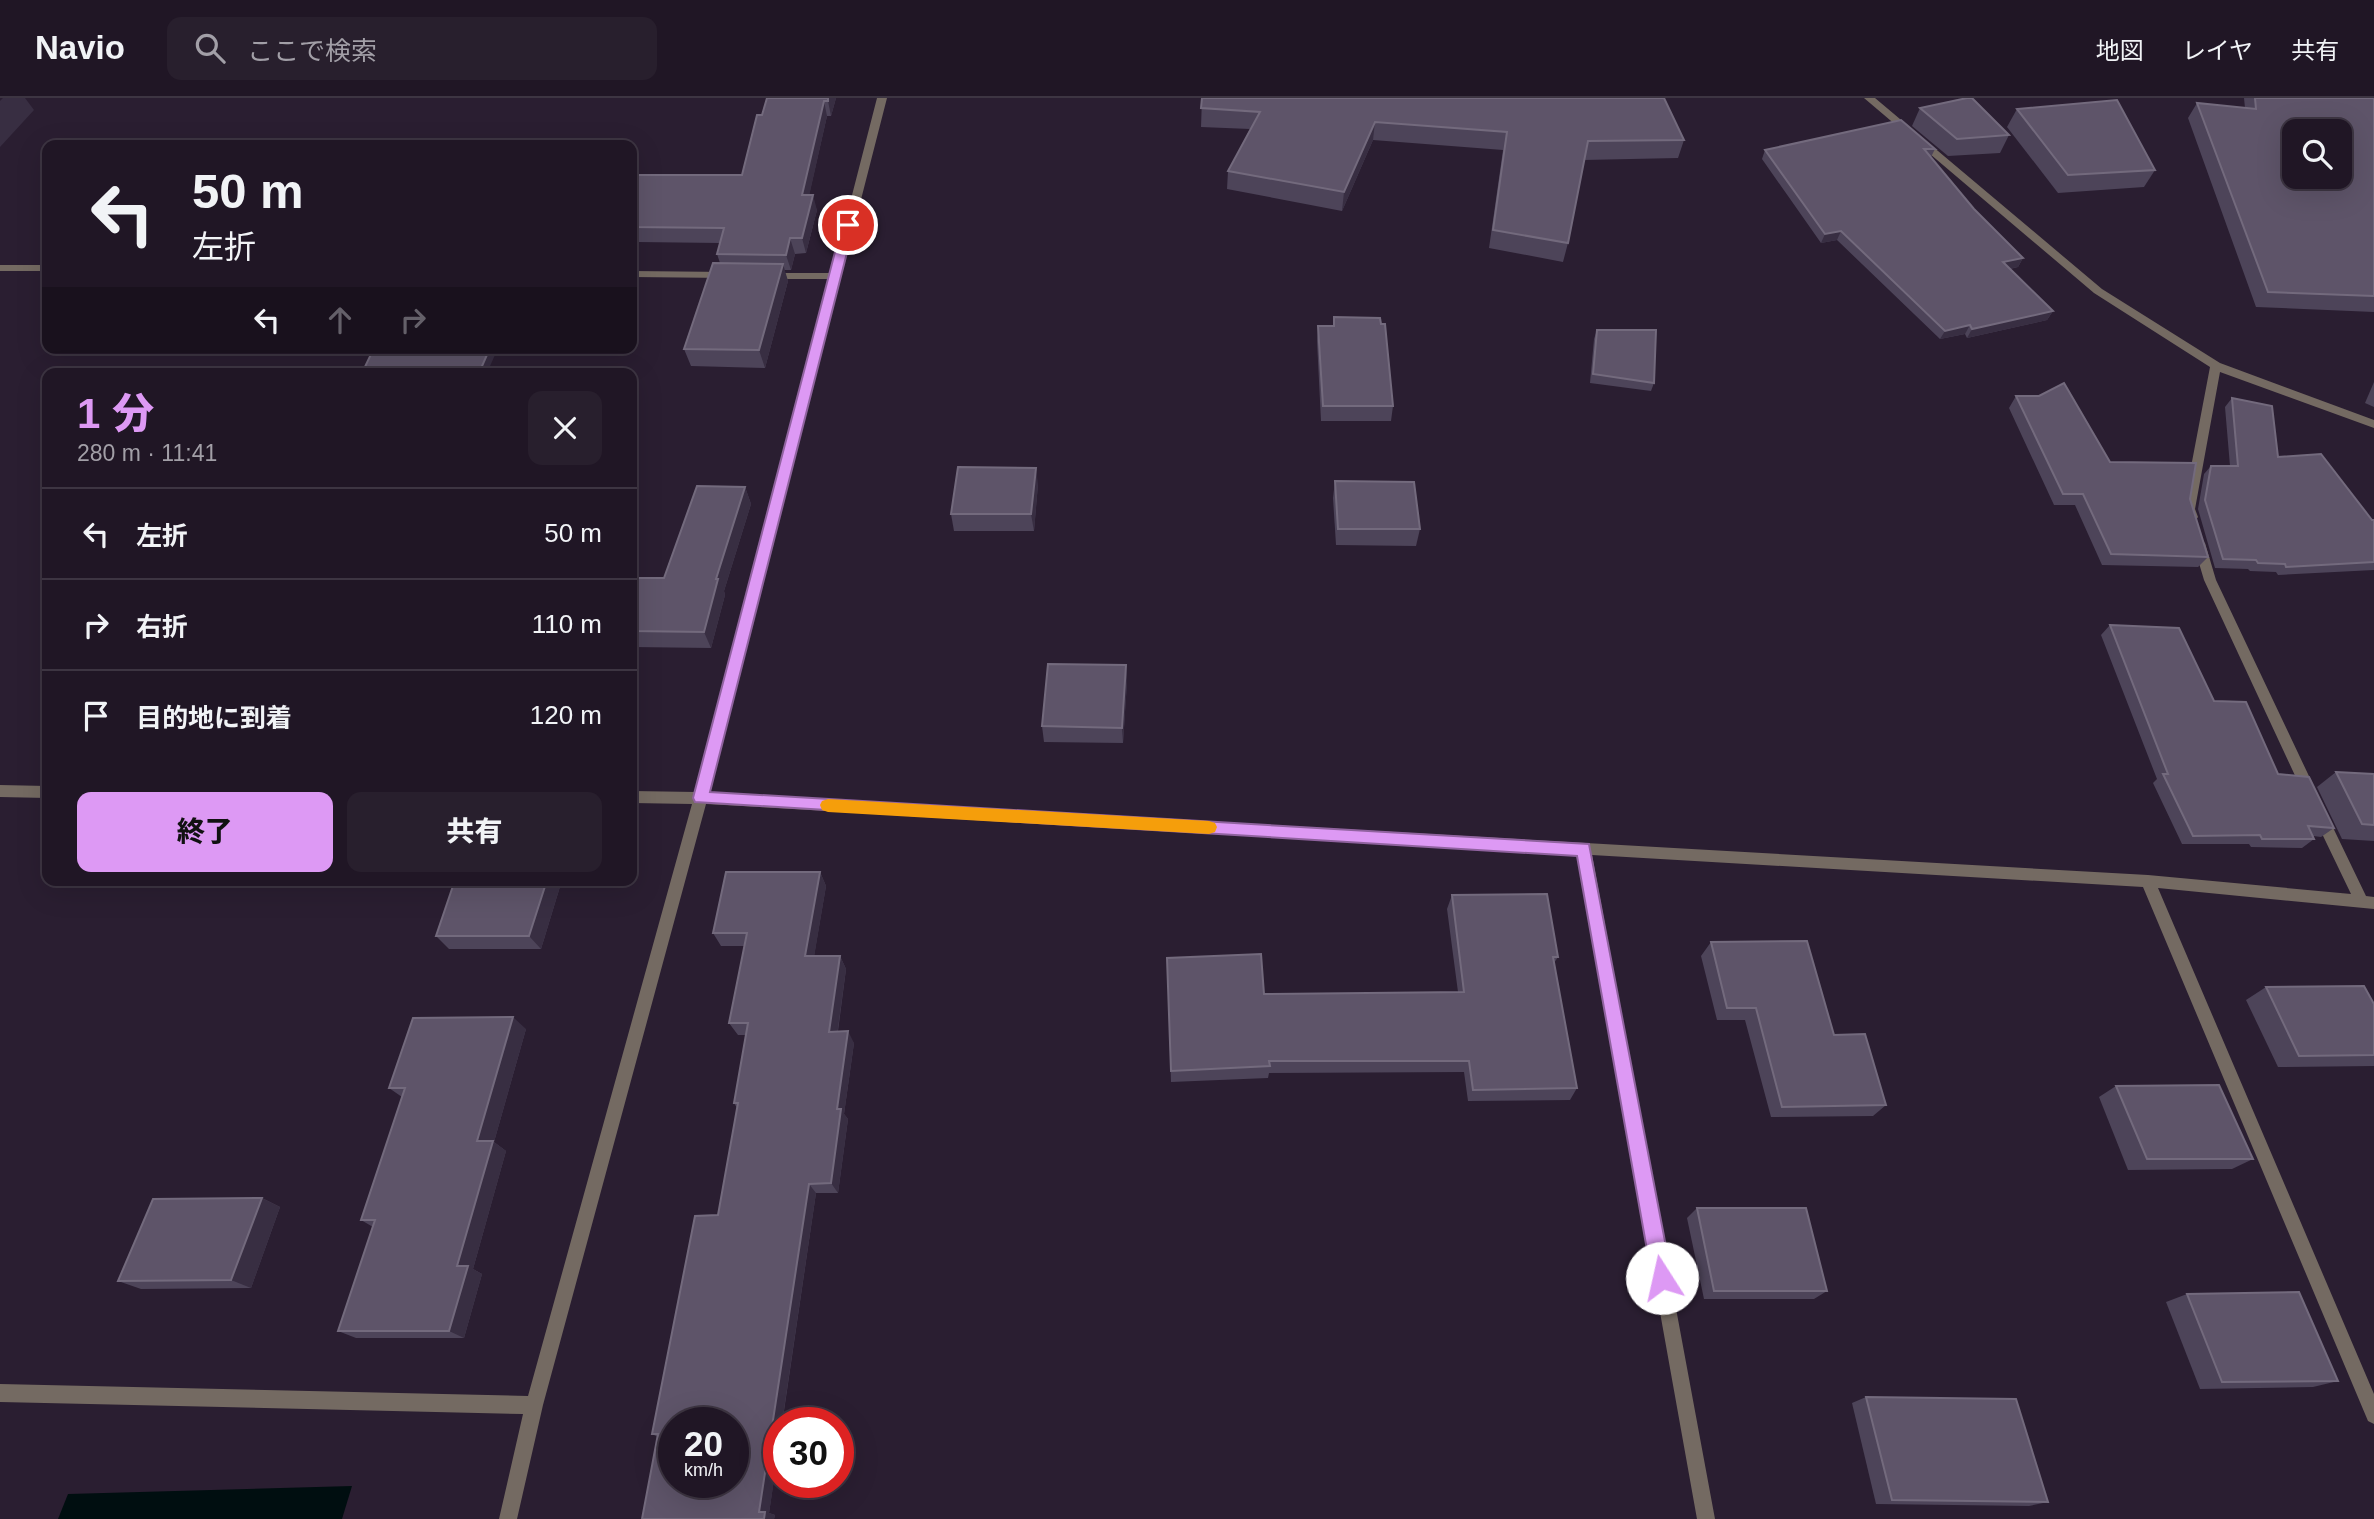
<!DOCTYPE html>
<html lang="ja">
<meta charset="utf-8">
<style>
:root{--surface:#201625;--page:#281f2d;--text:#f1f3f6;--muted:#a29fa7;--line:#3d3542;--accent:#dd99f4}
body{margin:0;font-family:Arial,"Noto Sans JP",sans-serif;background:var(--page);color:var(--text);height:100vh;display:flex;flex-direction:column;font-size:26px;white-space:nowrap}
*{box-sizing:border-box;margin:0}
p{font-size:23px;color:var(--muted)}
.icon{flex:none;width:38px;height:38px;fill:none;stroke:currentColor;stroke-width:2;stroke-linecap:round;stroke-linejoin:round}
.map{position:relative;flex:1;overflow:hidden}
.sheet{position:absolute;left:42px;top:270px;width:595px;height:518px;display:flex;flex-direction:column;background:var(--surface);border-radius:14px;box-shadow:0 7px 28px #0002,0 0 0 2px var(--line)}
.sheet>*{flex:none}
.banner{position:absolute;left:42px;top:42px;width:595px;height:214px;border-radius:14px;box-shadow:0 7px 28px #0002,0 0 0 2px var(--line);background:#201625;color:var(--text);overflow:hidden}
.tools{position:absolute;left:2282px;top:21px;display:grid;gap:14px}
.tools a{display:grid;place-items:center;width:70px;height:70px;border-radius:14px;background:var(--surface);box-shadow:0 7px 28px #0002,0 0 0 2px var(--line);font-size:35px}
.speed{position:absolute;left:658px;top:1309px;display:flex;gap:14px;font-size:35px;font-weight:700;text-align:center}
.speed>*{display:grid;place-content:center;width:91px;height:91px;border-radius:50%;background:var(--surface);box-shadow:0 7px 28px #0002,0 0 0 2px var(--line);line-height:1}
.speed small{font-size:18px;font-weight:400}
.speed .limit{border:10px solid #d22;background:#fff;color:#111}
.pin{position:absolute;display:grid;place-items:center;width:60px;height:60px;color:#fff;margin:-30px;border:4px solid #fff;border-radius:50%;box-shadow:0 2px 7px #0007}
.me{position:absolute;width:77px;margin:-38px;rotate:350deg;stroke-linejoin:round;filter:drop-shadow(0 0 5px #0008)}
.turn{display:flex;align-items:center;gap:24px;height:147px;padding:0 35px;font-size:32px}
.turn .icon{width:91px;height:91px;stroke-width:2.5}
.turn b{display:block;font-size:49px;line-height:60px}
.lanes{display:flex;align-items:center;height:66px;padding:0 35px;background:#0003;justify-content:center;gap:35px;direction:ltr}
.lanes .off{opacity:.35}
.round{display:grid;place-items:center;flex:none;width:74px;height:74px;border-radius:14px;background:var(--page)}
.summary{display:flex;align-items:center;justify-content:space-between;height:119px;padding:0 35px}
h1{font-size:42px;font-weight:800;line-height:52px;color:var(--accent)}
.cta{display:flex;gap:14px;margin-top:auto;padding:14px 35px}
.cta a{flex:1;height:80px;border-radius:14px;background:var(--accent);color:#111;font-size:28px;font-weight:800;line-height:80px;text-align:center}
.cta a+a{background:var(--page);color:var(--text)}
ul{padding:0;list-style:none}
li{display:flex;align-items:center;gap:21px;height:91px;padding:0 35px;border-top:2px solid var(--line)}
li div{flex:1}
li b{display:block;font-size:26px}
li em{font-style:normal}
header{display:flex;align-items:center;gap:42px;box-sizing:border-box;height:98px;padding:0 35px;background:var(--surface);border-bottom:2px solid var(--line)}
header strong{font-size:33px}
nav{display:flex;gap:38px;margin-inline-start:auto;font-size:24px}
.search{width:490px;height:63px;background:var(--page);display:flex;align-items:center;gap:18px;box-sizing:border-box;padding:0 24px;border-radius:14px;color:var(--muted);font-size:26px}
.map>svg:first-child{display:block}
</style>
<header>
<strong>Navio</strong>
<div class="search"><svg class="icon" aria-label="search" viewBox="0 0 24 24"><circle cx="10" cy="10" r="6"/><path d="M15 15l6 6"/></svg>ここで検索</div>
<nav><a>地図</a><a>レイヤ</a><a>共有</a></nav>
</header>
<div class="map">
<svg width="2374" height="1421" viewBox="0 0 2374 1421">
<rect width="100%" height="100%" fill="#2a1e31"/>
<!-- water -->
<polygon fill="#000e10" points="352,1388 342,1421 58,1421 68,1396"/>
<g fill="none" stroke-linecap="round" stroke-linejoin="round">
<!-- street -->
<g fill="#746a62" fill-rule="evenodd">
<polygon points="877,0 887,0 709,695 2148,777 2351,796 2313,717 2315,713 2325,713 2366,798 2374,799 2374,811 2158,790 2374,1296 2374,1326 2368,1323 2143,789 1592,757 1715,1421 1697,1421 1578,756 706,706 543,1307 517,1421 499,1421 523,1316 0,1304 0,1286 528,1298 692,706 632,705 632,693 696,694 830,181 769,181 764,178 769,175 832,175"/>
<polygon points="1864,0 1875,0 2102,191 2220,265 2374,322 2374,330 2220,274 2195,411 2198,419 2196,422 2188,422 2183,411 2210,269 2094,195"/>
<rect x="0" y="167" width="47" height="6"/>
<polygon points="632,173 728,174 733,177 728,180 632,179"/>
<polygon points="2199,441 2205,445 2216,482 2317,695 2315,699 2305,699 2204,482 2193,445"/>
<polygon points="0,687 47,688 47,700 0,699"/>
</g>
</g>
<!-- wall -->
<g fill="#4d4459">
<polygon points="836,0 831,18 827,18 809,97 817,112 806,155 795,156 791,172 784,172 788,183 765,270 691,268 684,251 720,165 717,156 720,145 637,144 634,152 632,152 632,77 742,77 762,17"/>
<polygon points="1202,0 1684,42 1678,60 1584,62 1568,145 1563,164 1489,150 1503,52 1373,42 1342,113 1227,91 1228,73 1250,31 1201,29"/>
<polygon points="2244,0 2374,0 2374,214 2256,209 2188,20 2197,5 2245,10"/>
<polygon points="1920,10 2009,37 2000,55 1948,58 1912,28"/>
<polygon points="2017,11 2155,72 2144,89 2058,95 2007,29"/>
<polygon points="1935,51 1931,59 1974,111 2023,160 2018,169 2010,171 2053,213 2047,222 1967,240 1965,236 1940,241 1837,142 1821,145 1762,61 1765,52"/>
<polygon points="1334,219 1393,308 1391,323 1321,323 1317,243 1318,228 1333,228"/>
<polygon points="1597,232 1654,285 1651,293 1590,285 1594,241"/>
<polygon points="2374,284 2374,309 2365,305"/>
<polygon points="2016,298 2110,364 2190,401 2208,459 2198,469 2102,467 2075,407 2054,407 2009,310"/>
<polygon points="2232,300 2278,359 2372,422 2374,422 2374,472 2278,477 2276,474 2250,473 2248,471 2215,470 2198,411 2204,376 2211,368 2230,368 2225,309"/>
<polygon points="1335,383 1420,431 1416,448 1336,447 1333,400"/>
<polygon points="1038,386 1034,433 954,433 951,416"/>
<polygon points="745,389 751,406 724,493 725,497 711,550 632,549 632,489 664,480"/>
<polygon points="2110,527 2214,603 2278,676 2334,730 2321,739 2313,738 2314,741 2302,750 2251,749 2249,746 2182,746 2153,685 2157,681 2101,537"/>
<polygon points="1126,567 1127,583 1123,645 1044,644 1042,628"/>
<polygon points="2336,674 2374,676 2374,743 2342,741 2317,689"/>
<polygon points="820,774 826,788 814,858 840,858 846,871 838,933 854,945 844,1016 848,1021 838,1095 816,1095 769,1415 775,1417 774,1421 642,1421 658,1339 652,1336 718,1117 737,1010 734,1005 746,937 738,937 729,925 745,848 721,848 713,835"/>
<polygon points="455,782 562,782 541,851 449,851 436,838"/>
<polygon points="1452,797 1558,859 1554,865 1577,990 1570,1002 1468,1003 1464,974 1269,975 1268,980 1171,984 1167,860 1264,896 1458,894 1447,811"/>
<polygon points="1711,844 1834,937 1886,1007 1873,1018 1771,1019 1745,922 1717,922 1701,858"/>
<polygon points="2266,889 2374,906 2374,968 2278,969 2246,902"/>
<polygon points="526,931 494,1044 506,1053 473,1171 482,1176 464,1240 356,1240 338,1233 373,1129 361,1122 402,999 389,990"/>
<polygon points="2116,988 2253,1061 2232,1071 2128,1072 2099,999"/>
<polygon points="262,1100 280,1109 251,1190 141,1191 118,1183"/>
<polygon points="1697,1110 1827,1193 1814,1201 1704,1201 1687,1120"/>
<polygon points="2187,1196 2338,1283 2313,1289 2200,1291 2166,1204"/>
<polygon points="1866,1299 2048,1404 2029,1408 1876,1406 1852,1305"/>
</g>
<!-- shaded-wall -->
<g fill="#382e42">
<polygon points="3,0 25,0 34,12 0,49 0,3"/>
<polygon points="828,0 836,0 831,18 828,3"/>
<polygon points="824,3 827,18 806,112 802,97"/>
<polygon points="1375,24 1373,42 1342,113 1344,94"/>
<polygon points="813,97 817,112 806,155 802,140"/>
<polygon points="632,129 637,144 634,152 632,146"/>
<polygon points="1841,133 1837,142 1821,145 1825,136"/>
<polygon points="790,140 795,156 791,172 786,157"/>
<polygon points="2023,160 2018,169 1998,173 2003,164"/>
<polygon points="783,166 788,183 765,270 759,252"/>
<polygon points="2053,213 2047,222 1967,240 1972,231"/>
<polygon points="1970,227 1965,236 1940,241 1945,233"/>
<polygon points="490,250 498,250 487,275 479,275"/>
<polygon points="1036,370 1038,386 1034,433 1031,416"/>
<polygon points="745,389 751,406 724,493 725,497 711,550 704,534 716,481"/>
<polygon points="1126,567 1127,583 1123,645 1122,630"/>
<polygon points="820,774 826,788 812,871 805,858"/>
<polygon points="547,782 562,782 541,851 529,838"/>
<polygon points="840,858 846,871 836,945 829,934"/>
<polygon points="513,919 526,931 494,1044 506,1053 473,1171 482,1176 464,1240 449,1233 457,1168 477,1043"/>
<polygon points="848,933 854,945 844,1016 848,1021 838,1095 831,1085 837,1011"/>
<polygon points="809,1086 816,1095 782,1325 779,1325 779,1350 769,1415 775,1417 774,1421 764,1421 759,1414"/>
<polygon points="262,1100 280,1109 251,1190 231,1182"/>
</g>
<!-- building -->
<g fill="#5e5469" stroke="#736a7d" stroke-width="2" fill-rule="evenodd">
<polygon points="767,0 828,0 828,3 824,3 802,97 813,97 802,140 790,140 786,157 717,156 724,130 632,129 632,77 742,77 757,17 762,17"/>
<polygon points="1202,0 1664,0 1684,42 1588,43 1568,145 1493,132 1507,34 1375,24 1344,94 1228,73 1260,14 1201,10"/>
<polygon points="1967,0 1972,0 2009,37 1957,41 1920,10"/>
<path d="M2255,0h119v198l-106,-4 -71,-189 59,6zM2294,33h46v46h-46z"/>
<polygon points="2117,2 2155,72 2068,77 2017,11"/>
<polygon points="1901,22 1935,51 1924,51 1974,111 2023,160 2003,164 2053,213 1972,231 1970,227 1945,233 1841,133 1825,136 1765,52"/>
<polygon points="713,165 783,166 759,252 684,251"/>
<polygon points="1334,219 1380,220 1381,226 1385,226 1393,308 1323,308 1318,228 1334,228"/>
<polygon points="1597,232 1656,232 1654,285 1593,276"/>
<polygon points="374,250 490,250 479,275 362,275"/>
<polygon points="2064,285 2110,364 2196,365 2190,401 2208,459 2111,456 2083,396 2063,396 2016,298 2039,298"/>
<polygon points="2232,300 2272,308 2278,359 2321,356 2372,422 2374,422 2374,464 2286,469 2285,466 2258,465 2256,462 2223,461 2205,402 2211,368 2238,368"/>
<polygon points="958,369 1036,370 1031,416 951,416"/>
<polygon points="1335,383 1414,384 1420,431 1338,431"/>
<polygon points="697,388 745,389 716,481 718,481 704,534 632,533 632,489 634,480 664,480"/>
<polygon points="2110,527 2179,530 2214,603 2246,604 2278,676 2309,679 2334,730 2308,728 2314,741 2262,741 2260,737 2193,738 2163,676 2168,676"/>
<polygon points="1048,566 1126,567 1122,630 1042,628"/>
<polygon points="2336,674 2374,676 2374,727 2362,726"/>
<path d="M726,774h94l-15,84h35l-11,76 19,-1 -11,78h4l-10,74 -22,1 -50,328h6l-1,7h-122l16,-85h-6l43,-218 23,-1 20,-112h-4l14,-80h-19l18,-90h-34zM674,1325h59v59h-59z"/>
<polygon points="455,782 547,782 529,838 436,838"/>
<polygon points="1547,796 1558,859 1553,859 1577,990 1473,992 1469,963 1269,963 1270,968 1171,973 1167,860 1261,856 1264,896 1464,894 1452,797"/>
<polygon points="1807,843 1834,937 1865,936 1886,1007 1782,1009 1756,910 1727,910 1711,844"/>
<polygon points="2364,888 2374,906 2374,957 2299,958 2266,889"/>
<polygon points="513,919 477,1043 493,1043 457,1168 468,1168 449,1233 338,1233 375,1122 361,1122 405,990 389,990 413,920"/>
<polygon points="2219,987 2253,1061 2147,1061 2116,988"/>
<polygon points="262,1100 231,1182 118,1183 153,1101"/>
<polygon points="1697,1110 1806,1110 1827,1193 1714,1193"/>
<polygon points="2299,1194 2338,1283 2222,1284 2187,1196"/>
<polygon points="1866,1299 2016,1301 2048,1404 1892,1402"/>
</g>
<!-- route -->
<polygon fill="#dd99f4" stroke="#90639f" stroke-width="2" points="848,124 854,127 710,694 1589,746 1672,1180 1669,1187 1662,1190 1655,1187 1652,1180 1577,758 695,704 693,700 842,127"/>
<!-- slow -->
<polygon fill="#f59e0b" points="828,701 1209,723 1215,725 1217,729 1215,734 1209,736 828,714 822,712 820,707 822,703"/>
</svg>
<div class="tools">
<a><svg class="icon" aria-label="search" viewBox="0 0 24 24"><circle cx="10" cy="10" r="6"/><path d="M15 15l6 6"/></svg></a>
</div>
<div class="speed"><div>20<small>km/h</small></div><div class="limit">30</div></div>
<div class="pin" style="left:848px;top:127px;background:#d93025"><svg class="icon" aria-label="arrive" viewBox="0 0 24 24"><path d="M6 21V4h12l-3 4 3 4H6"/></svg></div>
<svg class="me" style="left:1662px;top:1180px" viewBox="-20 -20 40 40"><circle r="19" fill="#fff"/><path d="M0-13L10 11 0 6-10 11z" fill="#dd99f4"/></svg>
<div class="banner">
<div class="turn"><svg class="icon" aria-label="left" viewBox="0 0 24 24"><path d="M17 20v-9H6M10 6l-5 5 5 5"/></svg><div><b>50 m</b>左折</div></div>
<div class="lanes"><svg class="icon" aria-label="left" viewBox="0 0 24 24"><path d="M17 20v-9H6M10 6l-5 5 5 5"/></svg><svg class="icon off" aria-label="ahead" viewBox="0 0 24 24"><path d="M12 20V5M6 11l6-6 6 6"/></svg><svg class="icon off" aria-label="right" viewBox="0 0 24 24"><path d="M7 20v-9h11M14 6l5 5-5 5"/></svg></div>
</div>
<section class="sheet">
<div class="summary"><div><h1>1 分</h1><p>280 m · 11:41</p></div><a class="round"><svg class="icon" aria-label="close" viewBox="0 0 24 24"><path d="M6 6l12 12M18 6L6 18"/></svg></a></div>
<ul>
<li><svg class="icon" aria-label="left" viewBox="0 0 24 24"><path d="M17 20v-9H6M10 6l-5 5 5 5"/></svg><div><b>左折</b></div><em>50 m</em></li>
<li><svg class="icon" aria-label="right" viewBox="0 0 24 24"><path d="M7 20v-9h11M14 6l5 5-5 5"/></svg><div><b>右折</b></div><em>110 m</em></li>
<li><svg class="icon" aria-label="arrive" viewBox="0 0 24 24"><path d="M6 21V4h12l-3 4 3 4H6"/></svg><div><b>目的地に到着</b></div><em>120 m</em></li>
</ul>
<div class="cta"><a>終了</a><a>共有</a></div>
</section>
</div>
